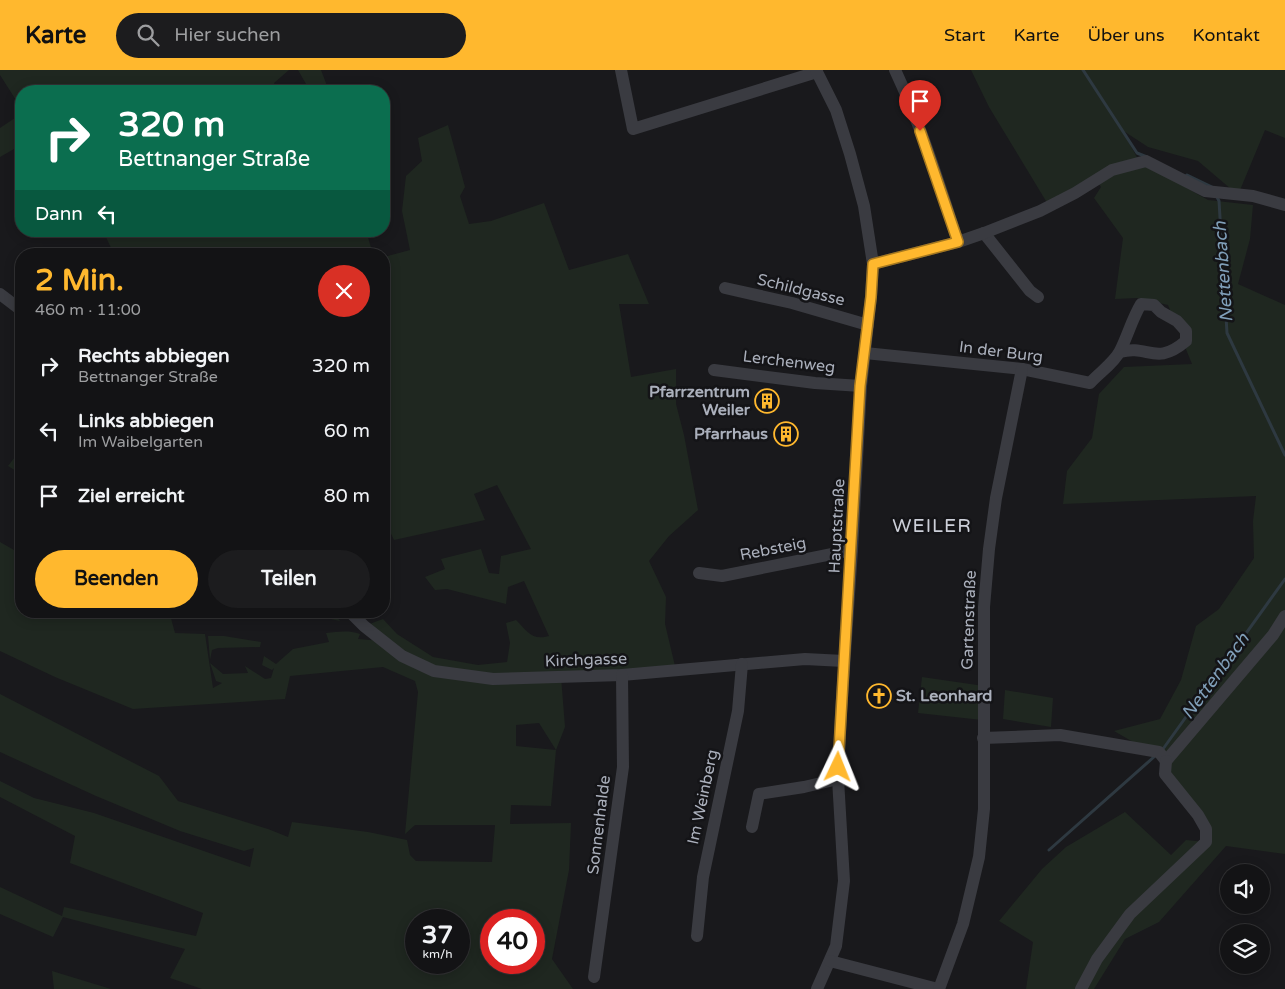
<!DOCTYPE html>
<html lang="de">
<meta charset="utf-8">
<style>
:root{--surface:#131315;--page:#1c1c1e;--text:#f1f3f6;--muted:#9d9ea0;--line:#323234;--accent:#ffb82e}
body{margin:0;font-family:"Varela Round",sans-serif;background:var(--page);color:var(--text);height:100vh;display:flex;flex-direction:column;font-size:19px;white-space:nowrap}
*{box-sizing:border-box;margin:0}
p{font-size:16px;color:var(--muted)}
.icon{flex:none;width:28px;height:28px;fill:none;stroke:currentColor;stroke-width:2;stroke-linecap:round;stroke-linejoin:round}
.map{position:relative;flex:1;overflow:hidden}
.drawer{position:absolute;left:15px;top:178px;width:375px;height:370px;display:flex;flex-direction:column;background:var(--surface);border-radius:20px;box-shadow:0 2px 12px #0003,0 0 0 1px var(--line)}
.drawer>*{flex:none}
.banner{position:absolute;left:15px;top:15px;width:375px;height:152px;border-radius:20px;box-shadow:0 2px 12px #0003,0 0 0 1px var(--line);background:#0b6e4f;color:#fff;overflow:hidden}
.buttons{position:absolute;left:1220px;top:794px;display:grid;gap:10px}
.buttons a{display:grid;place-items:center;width:50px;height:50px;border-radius:50%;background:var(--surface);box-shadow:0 2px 12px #0003,0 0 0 1px var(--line);font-size:25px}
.speed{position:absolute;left:405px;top:839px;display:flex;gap:10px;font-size:25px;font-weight:700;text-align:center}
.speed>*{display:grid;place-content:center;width:65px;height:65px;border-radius:50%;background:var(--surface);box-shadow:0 2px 12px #0003,0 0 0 1px var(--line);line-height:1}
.speed small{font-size:12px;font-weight:400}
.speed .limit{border:8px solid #d22;background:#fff;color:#111}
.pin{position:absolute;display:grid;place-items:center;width:42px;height:42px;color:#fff;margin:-51px -21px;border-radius:50% 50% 50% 0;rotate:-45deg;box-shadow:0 0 5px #0007}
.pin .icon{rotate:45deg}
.me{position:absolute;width:55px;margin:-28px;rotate:2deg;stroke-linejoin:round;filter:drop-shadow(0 0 4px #0008)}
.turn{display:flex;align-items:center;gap:18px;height:105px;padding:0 20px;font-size:22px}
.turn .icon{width:65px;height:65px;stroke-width:2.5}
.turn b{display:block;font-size:35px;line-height:42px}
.then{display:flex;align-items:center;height:48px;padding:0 20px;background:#0003;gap:10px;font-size:19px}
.round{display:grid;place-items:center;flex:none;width:52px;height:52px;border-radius:26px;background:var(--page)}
.overview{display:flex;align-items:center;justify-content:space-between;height:85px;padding:0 20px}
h1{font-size:30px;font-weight:700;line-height:38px;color:var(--accent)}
.cta{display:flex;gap:10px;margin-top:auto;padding:10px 20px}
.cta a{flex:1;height:58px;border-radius:30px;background:var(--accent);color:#111;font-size:20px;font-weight:700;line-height:58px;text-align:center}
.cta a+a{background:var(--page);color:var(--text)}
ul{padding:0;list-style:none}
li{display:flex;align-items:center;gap:15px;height:65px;padding:0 20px}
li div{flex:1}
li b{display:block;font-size:19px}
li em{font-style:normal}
header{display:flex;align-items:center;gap:30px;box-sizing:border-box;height:70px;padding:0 25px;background:var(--accent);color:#111}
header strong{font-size:24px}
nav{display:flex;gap:28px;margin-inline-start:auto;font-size:18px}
.search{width:350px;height:45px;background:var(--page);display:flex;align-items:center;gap:12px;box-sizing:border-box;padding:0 18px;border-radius:28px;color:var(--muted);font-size:19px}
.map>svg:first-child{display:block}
</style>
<header>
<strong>Karte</strong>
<div class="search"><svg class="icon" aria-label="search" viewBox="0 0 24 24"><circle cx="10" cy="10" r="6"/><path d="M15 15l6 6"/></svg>Hier suchen</div>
<nav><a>Start</a><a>Karte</a><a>Über uns</a><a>Kontakt</a></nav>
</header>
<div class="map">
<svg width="1285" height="919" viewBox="0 0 1285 919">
<rect width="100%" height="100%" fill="#19191c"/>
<!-- green -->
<g fill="#1f2720" fill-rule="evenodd">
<polygon points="0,0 289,0 274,13 277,21 21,21 21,38 0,5"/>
<polygon points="298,0 321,0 329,21 310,21"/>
<polygon points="971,0 1285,0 1285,68 1265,60 1238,125 1198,91 1148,77 1122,60 1139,91 1208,130 1253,135 1250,169 1238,214 1285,235 1285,784 1226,776 1159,852 1125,869 1094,919 1026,919 1033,872 999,851 1042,799 1066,777 1125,742 1171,785 1186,770 1206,772 1206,758 1165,704 1166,691 1114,661 1160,649 1181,610 1196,556 1219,539 1254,488 1253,451 1256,426 1063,434 1067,401 1092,368 1099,324 1124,297 1192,294 1168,235 1137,228 1115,229 1123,168 1094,128 1101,117 1094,107 1049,136 989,37"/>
<polygon points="21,44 21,75 0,87 0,58"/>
<path d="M448,55l17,62 -5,9 9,28 22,-3 53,-18 25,67 59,-16 21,50h-30l12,73 45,-8v35l8,31 14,75 -29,26 -20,25 17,36 -1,27 11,46 -115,7 4,50 -9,23 -5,56 -40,-1 -1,19 61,-1 -2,47 -17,89 21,30h-371l-32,-11 15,-29 -122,-32 -10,20 -53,-23v-27l62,29 2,-9 132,29 7,-23 -133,-50 5,-27 -75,-39v-16l34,17 60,15 156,54 4,-19 -10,3 -64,-20 -84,-35 -96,-44v-58l159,82 19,25 90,28 20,8 4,-15 76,10 39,8 3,15 6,6 76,1 3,-37h-80l-10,9 13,-142 -3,-11 -32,-14 -93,9 -5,23 -152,10 -78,-32 -55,-26v-109l21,12v57h148l6,22 30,1 8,54 9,-5 -6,-2 -6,-18 13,11 25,-1 -3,-7 20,13 6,-1 3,-10 -2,2 -10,-5 2,-9 12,8 17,-15 36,-7 -3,-9c12,-1 22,-3 34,1l-2,5 24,2 -18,-15 19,-7 14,15 36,23 45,8 29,-3 3,-19 -4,-20 10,-3c11,11 16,21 33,16l-25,-55 -16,6 -2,17 -59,-15 -12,1 -10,-13 20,-8 -4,-10 40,-10 8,24 10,1 2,-18 30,-7 -34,-64 -23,9 11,26 -91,20 -10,-21v-262l26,-7 -8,-39 4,-35 16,-15 -4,-23zM539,653l17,27 -40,-4v-21zM416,850h43v42h-43zM491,850h43v42h-43z"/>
<polygon points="103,161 366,161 373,184 114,184"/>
<polygon points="18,383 21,384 21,404 8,396"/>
<polygon points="301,541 332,541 340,551 308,544"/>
<polygon points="208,566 224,566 261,572 260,577 218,578 212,580 210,590"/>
<polygon points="922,607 984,616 982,650 918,643"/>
<polygon points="1005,620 1053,628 1051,657 1003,649"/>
<polygon points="52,901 111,919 54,919"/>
</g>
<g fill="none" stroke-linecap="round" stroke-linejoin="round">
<!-- stream -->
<g stroke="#2e3941" stroke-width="3">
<polyline points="1083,0 1137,83 1147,87"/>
<polyline points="1187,105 1212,117"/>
<polyline points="1217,127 1219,131 1227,263 1285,385"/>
<polyline points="1163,679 1285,509"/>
<polyline points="1049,780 1155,686"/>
</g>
<!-- minor -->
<g stroke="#3a3b41" stroke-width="12">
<polyline points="621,0 633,59 817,2"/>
<polyline points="816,0 836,40 850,84 864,136 873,194 871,227 861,316 852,480 841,643 838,709 844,811 836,876 817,919"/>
<path d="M895,0c26,55 44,114 63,172"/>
<polyline points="984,163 1030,221 1038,227"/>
<polyline points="873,194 958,172 984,163 1040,141 1075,123 1112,100 1146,91 1205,121 1253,126 1285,135"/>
<polyline points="725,218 792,233 868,255"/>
<polyline points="0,224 21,240"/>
<path d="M865,283l157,16 68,14c10,-11 24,-20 30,-32 8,-16 12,-32 21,-47l13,1 7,7 16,9 9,10v10c-31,26 -37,3 -66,11"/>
<polyline points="714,300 815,313 861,316"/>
<polyline points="699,503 722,506 852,480"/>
<polyline points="349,541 364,556 402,586 434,601 493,609 622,605 805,589 844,591"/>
<polyline points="983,668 1060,665 1159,682 1166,691 1273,565 1285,546"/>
<polyline points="752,757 759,724 804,717 838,709"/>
<polyline points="697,866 703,807 738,641 742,594"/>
<polyline points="830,891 938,919"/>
<polyline points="594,907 623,697 622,605"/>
<polyline points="939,919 963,854 979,787 984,739 984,537 989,479 996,428 1022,299"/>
<polyline points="1081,919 1097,889 1130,844 1206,772 1206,759 1198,745 1165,704 1166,691"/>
</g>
</g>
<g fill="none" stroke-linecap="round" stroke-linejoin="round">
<!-- route casing -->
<g stroke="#a6781e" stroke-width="12">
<polyline id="route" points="838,697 860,316 871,227 873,194 958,172 920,61"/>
</g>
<!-- route -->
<use href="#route" stroke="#ffb82e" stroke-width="9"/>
</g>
<!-- icons -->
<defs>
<g id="building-ring" transform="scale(1.25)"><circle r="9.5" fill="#141417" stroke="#ffb82e" stroke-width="1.5"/><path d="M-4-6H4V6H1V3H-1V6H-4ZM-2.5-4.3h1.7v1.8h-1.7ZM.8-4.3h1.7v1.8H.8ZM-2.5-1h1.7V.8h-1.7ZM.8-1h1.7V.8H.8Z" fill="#ffb82e"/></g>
<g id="church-ring" transform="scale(1.25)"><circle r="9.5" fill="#141417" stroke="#ffb82e" stroke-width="1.5"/><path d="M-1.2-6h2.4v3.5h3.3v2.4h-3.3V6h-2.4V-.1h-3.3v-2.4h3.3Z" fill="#ffb82e"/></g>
</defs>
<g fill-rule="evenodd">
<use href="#building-ring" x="767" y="331"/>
<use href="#building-ring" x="786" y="364"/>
<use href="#church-ring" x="879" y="626"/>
</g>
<g text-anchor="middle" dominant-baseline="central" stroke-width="5" stroke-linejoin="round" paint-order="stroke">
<!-- street labels -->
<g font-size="16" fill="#abb0bc" stroke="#141417">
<text transform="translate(801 220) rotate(14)">Schildgasse</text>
<text transform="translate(1001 282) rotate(7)">In der Burg</text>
<text transform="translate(789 292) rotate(7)">Lerchenweg</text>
<text transform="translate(837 456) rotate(-87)">Hauptstraße</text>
<text transform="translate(773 479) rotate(-11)">Rebsteig</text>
<text transform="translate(969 550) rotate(-88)">Gartenstraße</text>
<text transform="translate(586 590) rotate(-2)">Kirchgasse</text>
<text transform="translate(703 727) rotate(-78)">Im Weinberg</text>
<text transform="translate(599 755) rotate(-83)">Sonnenhalde</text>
</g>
<!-- poi labels -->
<g font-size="16" font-weight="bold" fill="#abb0bc" stroke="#141417" text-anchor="end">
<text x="750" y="322">Pfarrzentrum<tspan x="750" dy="18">Weiler</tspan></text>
<text x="768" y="364">Pfarrhaus</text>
<text x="896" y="626" text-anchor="start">St. Leonhard</text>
</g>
<!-- water labels -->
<g font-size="18" font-style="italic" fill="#809fb9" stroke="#141417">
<text transform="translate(1223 202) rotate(-94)">Nettenbach</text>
<text transform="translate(1215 606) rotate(-54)">Nettenbach</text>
</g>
<!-- quarter labels -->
<g font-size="19" letter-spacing="1" fill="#cccfd8" stroke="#141417">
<text x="932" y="456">WEILER</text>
</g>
</g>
</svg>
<div class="buttons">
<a><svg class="icon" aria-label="sound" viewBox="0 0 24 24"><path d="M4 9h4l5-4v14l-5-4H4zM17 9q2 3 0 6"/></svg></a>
<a><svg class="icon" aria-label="layers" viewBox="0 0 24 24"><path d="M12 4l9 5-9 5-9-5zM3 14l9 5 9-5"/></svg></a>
</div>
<div class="speed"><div>37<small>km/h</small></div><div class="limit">40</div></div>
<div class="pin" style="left:920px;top:61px;background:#d93025"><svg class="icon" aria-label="arrive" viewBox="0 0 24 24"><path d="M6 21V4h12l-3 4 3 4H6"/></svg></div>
<svg class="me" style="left:838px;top:697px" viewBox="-20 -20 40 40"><path d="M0-17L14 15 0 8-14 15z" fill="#ffb82e" stroke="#fff" stroke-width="4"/></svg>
<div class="banner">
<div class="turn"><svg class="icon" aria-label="right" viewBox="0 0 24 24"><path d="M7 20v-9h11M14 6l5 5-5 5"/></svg><div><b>320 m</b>Bettnanger Straße</div></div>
<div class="then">Dann<svg class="icon" aria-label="left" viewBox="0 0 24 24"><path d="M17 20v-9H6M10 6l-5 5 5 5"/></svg></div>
</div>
<section class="drawer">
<div class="overview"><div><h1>2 Min.</h1><p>460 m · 11:00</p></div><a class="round" style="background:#d93025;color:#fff"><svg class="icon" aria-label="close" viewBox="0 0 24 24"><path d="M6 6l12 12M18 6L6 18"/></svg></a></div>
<ul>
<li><svg class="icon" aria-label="right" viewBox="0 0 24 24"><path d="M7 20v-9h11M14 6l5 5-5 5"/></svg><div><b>Rechts abbiegen</b><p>Bettnanger Straße</p></div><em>320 m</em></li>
<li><svg class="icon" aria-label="left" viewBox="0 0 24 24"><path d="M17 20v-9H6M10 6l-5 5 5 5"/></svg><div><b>Links abbiegen</b><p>Im Waibelgarten</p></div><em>60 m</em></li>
<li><svg class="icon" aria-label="arrive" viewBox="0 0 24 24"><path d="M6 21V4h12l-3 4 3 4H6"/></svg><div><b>Ziel erreicht</b></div><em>80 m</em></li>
</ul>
<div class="cta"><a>Beenden</a><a>Teilen</a></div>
</section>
</div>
